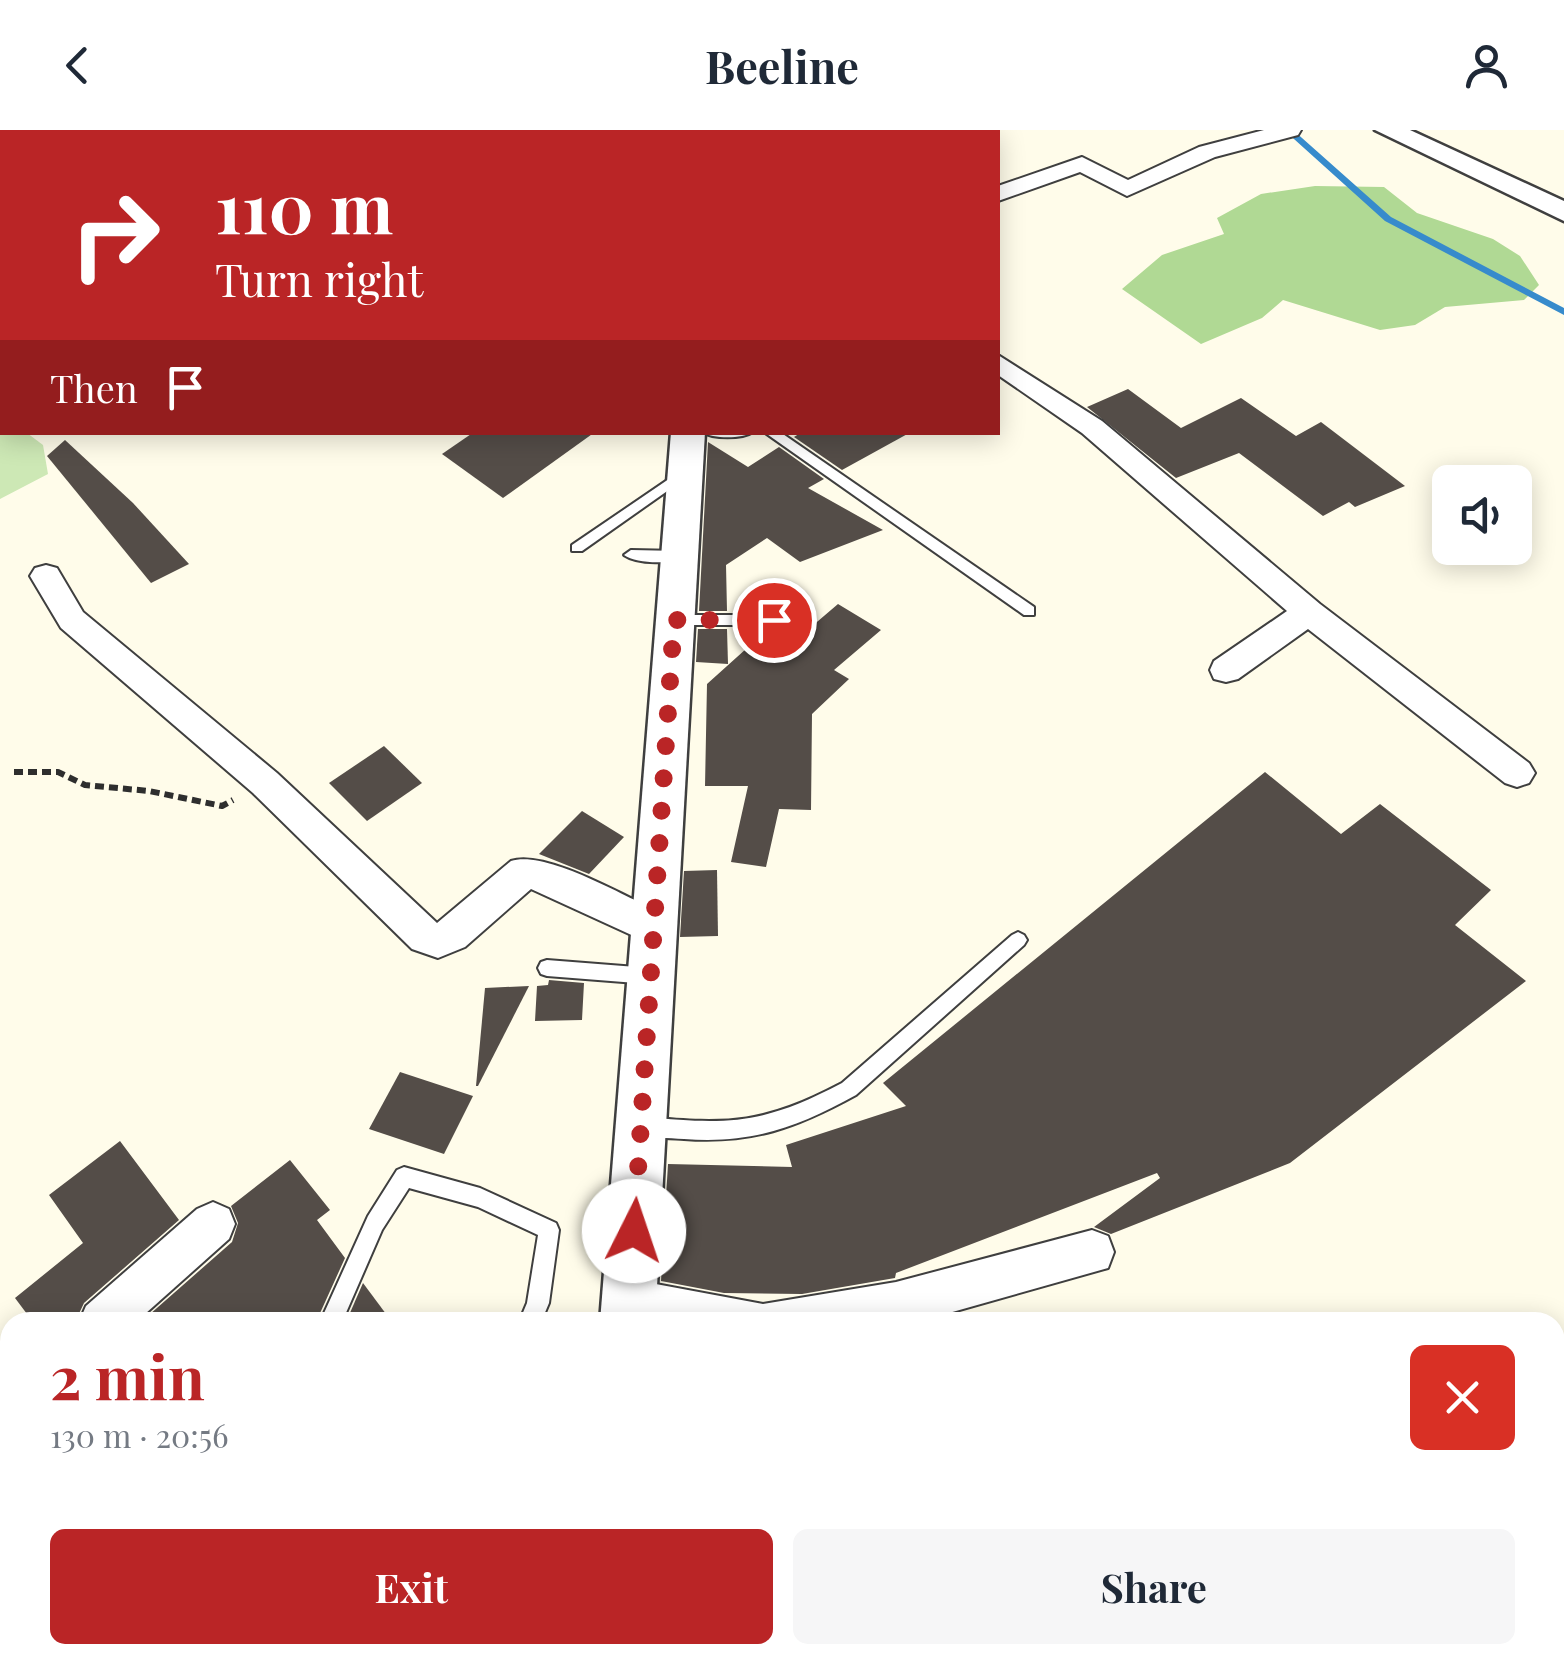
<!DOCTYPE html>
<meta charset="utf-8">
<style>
:root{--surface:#fff;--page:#f6f6f7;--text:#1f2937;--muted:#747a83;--accent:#ba2526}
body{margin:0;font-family:"Playfair Display",serif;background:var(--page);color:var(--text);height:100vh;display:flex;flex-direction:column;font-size:38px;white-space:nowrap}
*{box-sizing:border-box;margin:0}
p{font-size:32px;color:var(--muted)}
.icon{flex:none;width:55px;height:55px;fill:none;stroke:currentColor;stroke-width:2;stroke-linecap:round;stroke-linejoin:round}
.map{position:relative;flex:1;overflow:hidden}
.details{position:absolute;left:0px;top:1182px;width:1565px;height:352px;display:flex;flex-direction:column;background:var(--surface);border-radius:30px 30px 0 0;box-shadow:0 5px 25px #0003}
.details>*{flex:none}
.banner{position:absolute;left:0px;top:0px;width:1000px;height:305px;box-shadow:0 5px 25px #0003;background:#ba2526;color:#fff;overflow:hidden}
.tools{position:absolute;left:1432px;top:335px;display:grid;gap:20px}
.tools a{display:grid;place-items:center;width:100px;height:100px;border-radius:15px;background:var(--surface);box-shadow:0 5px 25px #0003;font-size:50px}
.pin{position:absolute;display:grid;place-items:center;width:85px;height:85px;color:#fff;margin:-42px;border:5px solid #fff;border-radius:50%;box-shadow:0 2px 10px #0007}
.me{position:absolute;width:110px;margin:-55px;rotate:4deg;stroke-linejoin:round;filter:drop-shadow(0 0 8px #0008)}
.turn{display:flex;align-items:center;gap:35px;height:210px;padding:0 50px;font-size:45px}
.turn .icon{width:130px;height:130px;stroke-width:2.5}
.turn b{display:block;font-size:70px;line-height:85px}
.then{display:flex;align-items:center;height:95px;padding:0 50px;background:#0003;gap:20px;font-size:38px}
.round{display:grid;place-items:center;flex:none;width:105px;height:105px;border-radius:15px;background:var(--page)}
.headline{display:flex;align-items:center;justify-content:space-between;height:170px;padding:0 50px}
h1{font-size:60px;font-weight:700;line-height:75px;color:var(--accent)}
.button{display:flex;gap:20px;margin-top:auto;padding:20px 50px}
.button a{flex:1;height:115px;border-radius:15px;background:var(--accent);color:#fff;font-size:40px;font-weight:700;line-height:115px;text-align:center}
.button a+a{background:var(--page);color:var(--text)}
header{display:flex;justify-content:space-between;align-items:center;height:130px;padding:0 50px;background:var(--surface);font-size:45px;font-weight:700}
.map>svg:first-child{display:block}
</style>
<header><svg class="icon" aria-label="back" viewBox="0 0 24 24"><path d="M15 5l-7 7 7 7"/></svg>Beeline<svg class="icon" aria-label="person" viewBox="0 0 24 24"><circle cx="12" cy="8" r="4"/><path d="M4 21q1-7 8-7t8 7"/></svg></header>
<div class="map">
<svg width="1564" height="1533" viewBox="0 0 1564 1533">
<rect width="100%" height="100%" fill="#fffcea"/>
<!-- green -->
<polygon fill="#cde8b5" points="0,282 2,302 27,303 43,315 48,344 0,369"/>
<!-- forest -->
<polygon fill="#b0d994" points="1315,56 1384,57 1417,83 1493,109 1520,126 1539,155 1524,170 1445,177 1415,195 1380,200 1283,170 1262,188 1201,214 1122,159 1162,125 1224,104 1217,88 1261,64"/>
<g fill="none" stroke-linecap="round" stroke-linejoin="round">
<!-- stream -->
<polygon fill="#378bcc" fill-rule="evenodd" points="1284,0 1293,0 1391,87 1564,178 1564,185 1385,91"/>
</g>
<!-- building -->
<g fill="#544d48">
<polygon points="1128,259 1181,298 1241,268 1296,306 1321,292 1405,356 1355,377 1349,372 1323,386 1239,323 1176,348 1087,277"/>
<polygon points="474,302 595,302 503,368 442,324"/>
<polygon points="802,302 911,302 842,340 794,307"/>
<polygon points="65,310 133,373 189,434 151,453 47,326"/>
<polygon points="708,312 748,337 779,317 824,349 808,358 883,400 800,432 767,408 726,435 727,481 699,481"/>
<polygon points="838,474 881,500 834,540 849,549 812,584 811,680 779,679 766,737 731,732 748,656 705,656 707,554 766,501 790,515"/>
<polygon points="698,499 727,499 728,534 696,532"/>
<polygon points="384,616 422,653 367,691 329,653"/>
<polygon points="1265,642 1341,704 1380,674 1491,760 1455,795 1526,851 1290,1033 1111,1104 1094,1097 1160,1048 1157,1043 896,1143 895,1148 802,1164 724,1163 661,1151 668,1034 792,1037 786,1015 906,976 883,953"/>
<polygon points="582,681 624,707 589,744 539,724"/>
<polygon points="717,740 718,806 680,807 684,741"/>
<polygon points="549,850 584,853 582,890 535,891 537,856 548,855"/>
<polygon points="529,856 478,956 476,956 485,858"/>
<polygon points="400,942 473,966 444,1024 369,999"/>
<polygon points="120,1011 179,1090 84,1173 75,1192 33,1192 15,1168 83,1113 49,1065"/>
<polygon points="290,1030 330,1080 317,1090 345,1128 316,1192 141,1192 232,1112 238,1093 231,1076"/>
<polygon points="363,1153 392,1192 346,1192"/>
</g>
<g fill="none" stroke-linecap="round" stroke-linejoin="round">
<!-- service casing -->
<g stroke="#3f3f3f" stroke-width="4">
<g id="service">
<path d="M702,302h51c-11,7 -40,7 -51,0z"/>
<polygon points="764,302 780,302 1034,477 1034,485 1024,485"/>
<polygon points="685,338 692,342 690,345 582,421 572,421 572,415"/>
<path d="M631,420l48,1 7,5c-13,9 -49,8 -62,-1z"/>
<polygon points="675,485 806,485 813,490 806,495 675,495 668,490"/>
<path d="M1018,802l6,3 3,5 -3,5 -168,150c-60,33 -104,49 -172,44 -16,-1 -33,-1 -47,-6l-3,-7 3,-7 7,-2c87,8 120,7 198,-34l170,-148z"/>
<polygon points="547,830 649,838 655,840 658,846 655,852 649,854 547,846 541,844 538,838 541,832"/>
<polygon points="404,1037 480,1058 556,1093 559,1100 549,1173 541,1192 519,1192 527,1173 538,1105 478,1077 409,1058 382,1100 342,1192 320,1192 368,1086 397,1040"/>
</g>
</g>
<!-- minor casing -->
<g stroke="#3f3f3f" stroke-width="4">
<g id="minor">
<polygon points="1264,0 1301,0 1298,5 1215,27 1127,66 1080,42 998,71 998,56 1082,27 1128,50 1199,17"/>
<polygon points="998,225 1102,291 1320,474 1529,633 1535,643 1529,653 1517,657 1505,653 1308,499 1238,549 1226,552 1214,549 1210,540 1214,531 1287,481 1082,303 998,245"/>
<path d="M46,435l11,3 26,44 194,161 160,150 74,-62c35,-12 118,38 153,53l6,12 -6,12 -13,4 -13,-4 -107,-49 -66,58 -27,11 -26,-9 -159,-156 -192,-165 -31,-52 5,-8z"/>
<polygon points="213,1072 229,1079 235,1094 229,1109 136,1192 79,1192 86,1176 197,1079"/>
<polygon points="1092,1100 1108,1106 1114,1122 1108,1138 917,1192 623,1192 613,1188 606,1172 613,1156 629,1149 763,1174 896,1152"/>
</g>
</g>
<!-- tertiary casing -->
<g stroke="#3f3f3f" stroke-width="5">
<g id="tertiary">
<rect x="690" y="0" width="26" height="2"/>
<polygon points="1375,0 1410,0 1564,71 1564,91"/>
<polygon points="671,302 705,302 655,1192 600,1192"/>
</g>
</g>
<!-- trunk casing -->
<g stroke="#1d1d1d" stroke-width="5">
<g id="trunk">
<polygon points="0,1261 10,1264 10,1334 0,1331"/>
<polygon points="0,1442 10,1445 10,1521 0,1518"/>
<polygon points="122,1525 214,1525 218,1533 126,1533"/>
<polygon points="549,1525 644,1525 648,1533 553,1533"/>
</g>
</g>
<!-- path -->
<polyline stroke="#2e2e2e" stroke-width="6" stroke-dasharray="9 5" stroke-linecap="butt" points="14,642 58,642 85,655 149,661 222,676 233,670"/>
<!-- service -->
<use href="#service" fill="#fff" fill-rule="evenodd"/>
<!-- minor -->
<use href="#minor" fill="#fff" fill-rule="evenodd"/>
<!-- tertiary -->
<use href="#tertiary" fill="#fff" fill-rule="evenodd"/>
<!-- trunk -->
<use href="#trunk" fill="#f6be5b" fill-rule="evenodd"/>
</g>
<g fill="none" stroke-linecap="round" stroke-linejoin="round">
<!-- route -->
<polyline stroke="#ba2526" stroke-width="18" stroke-dasharray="0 32.4" points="634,1101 674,490 774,490"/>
</g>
</svg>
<div class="tools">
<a><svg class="icon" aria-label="sound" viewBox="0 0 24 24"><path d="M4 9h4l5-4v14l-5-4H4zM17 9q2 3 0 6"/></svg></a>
</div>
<div class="pin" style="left:774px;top:490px;background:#d93025"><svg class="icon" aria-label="arrive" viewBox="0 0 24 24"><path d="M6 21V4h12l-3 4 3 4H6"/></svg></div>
<svg class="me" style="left:634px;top:1101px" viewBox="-20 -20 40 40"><circle r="19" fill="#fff"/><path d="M0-13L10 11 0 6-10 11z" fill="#ba2526"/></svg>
<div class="banner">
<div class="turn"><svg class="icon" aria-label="right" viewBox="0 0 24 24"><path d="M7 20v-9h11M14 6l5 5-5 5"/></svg><div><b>110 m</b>Turn right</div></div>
<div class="then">Then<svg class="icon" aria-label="arrive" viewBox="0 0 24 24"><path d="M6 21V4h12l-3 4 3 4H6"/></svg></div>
</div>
<section class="details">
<div class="headline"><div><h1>2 min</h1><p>130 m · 20:56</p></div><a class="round" style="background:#d93025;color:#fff"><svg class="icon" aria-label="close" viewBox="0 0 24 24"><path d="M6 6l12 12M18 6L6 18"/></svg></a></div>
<div class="button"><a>Exit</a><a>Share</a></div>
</section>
</div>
